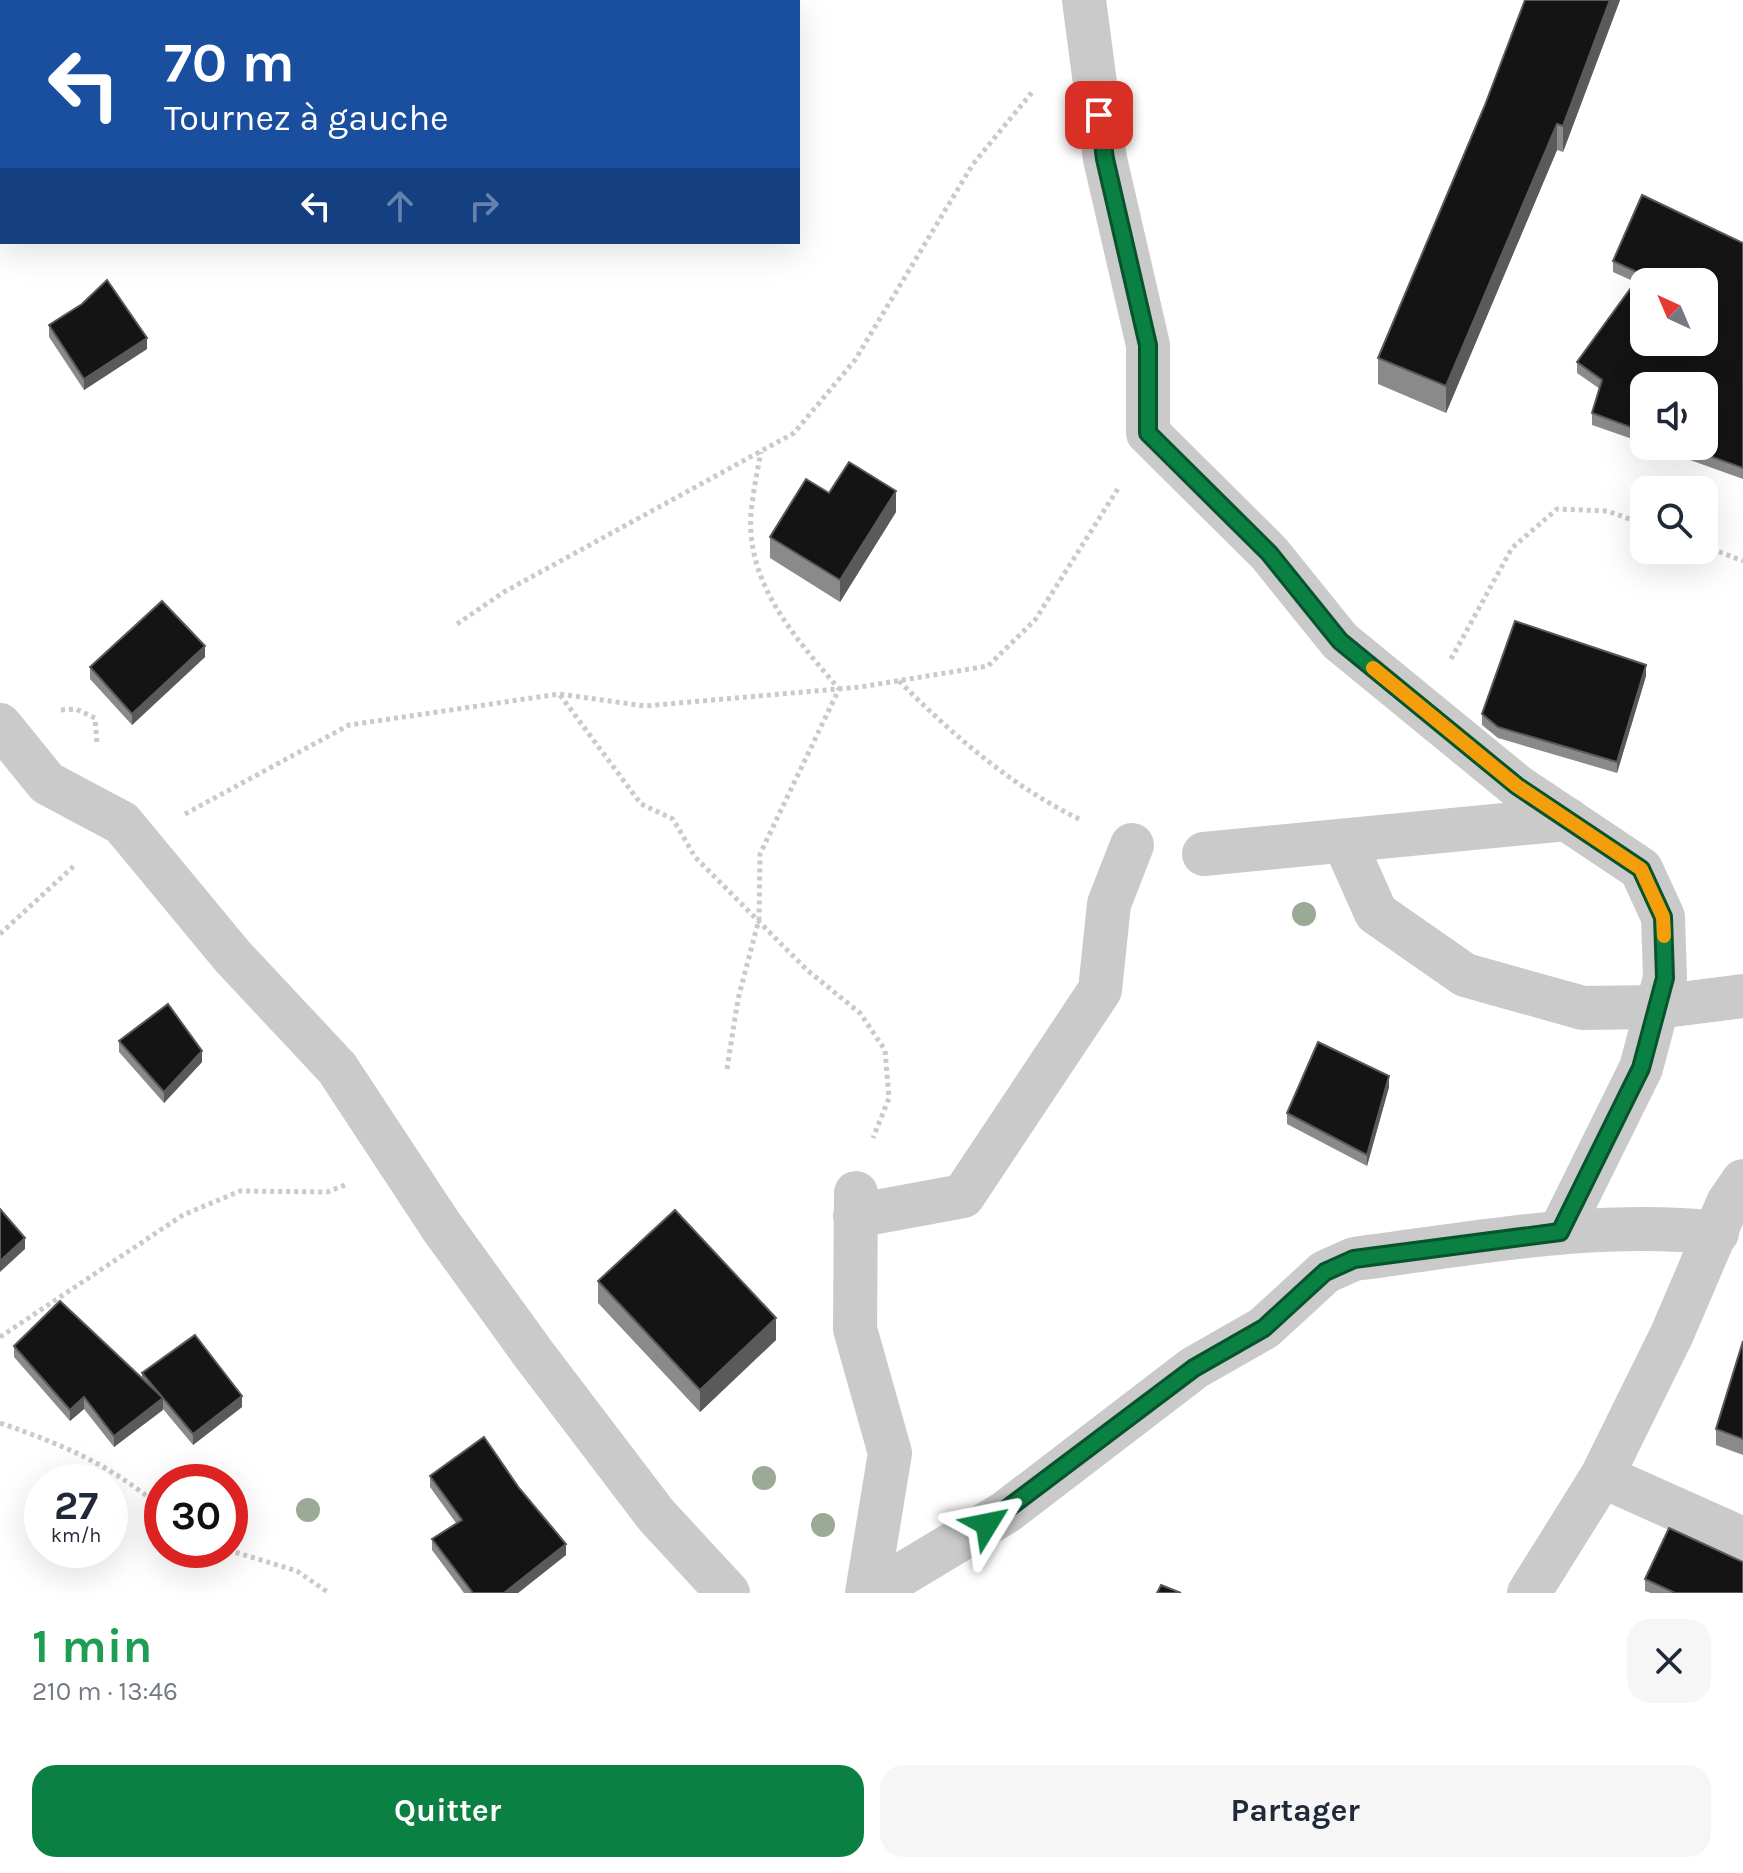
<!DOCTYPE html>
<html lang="fr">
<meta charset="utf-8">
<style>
:root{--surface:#fff;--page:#f6f6f7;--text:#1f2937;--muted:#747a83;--accent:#0b8043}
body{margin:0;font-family:Karla,sans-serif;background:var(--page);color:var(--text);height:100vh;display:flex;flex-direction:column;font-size:30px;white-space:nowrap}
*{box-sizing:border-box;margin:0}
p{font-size:26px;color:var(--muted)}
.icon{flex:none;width:44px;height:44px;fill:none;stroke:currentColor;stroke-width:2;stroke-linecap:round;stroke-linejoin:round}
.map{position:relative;height:1593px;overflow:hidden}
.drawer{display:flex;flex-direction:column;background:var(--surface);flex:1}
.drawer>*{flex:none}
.banner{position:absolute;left:0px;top:0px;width:800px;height:244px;box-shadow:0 8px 32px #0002;background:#1a4fa0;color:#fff;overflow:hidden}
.needle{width:52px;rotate:316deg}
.fabs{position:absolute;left:1630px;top:268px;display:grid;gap:16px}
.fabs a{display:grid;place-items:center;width:88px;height:88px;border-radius:16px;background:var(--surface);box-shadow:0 8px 32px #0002;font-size:40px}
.speed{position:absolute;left:24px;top:1464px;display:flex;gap:16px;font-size:40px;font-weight:700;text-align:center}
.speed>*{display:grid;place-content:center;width:104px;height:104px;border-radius:50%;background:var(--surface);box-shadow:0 8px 32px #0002;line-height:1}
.speed small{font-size:20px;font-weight:400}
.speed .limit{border:12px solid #d22;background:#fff;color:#111}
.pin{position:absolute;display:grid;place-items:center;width:68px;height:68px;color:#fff;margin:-34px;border-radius:16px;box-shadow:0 4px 12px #0006}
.me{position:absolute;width:88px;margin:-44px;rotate:55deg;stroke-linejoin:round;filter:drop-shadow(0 0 6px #0008)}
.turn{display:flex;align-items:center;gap:28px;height:168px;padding:0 32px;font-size:36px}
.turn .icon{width:104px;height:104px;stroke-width:2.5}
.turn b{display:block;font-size:56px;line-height:68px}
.lanes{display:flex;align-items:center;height:76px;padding:0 32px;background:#0003;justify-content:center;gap:40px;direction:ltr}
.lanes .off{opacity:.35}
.round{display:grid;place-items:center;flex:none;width:84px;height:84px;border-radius:24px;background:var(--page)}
.headline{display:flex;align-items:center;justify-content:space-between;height:136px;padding:0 32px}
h1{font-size:48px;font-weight:700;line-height:60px;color:#1e9e55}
.button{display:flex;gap:16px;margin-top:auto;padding:16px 32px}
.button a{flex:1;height:92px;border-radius:24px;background:var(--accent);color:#fff;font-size:32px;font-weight:700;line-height:92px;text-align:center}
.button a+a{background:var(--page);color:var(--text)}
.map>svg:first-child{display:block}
</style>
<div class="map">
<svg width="1743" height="1593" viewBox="0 0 1743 1593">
<rect width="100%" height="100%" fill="#fff"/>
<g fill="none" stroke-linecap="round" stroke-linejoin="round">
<!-- path -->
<g stroke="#cacaca" stroke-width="5" stroke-dasharray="4 4" stroke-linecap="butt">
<polyline points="1704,546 1743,561"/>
<polyline points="457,624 504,592 794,433 855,360 973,164 1033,91"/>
<polyline points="1451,659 1512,548 1557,509 1607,511 1644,524"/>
<path d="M899,681c55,55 112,105 182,139"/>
<polyline points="560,695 641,804 673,819 695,857 807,970 860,1013 885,1050 889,1098 873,1138"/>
<polyline points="61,710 76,709 95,718 97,743"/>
<polyline points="185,814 349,725 559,694 645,706 860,687 988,666 1035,620 1119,487"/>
<polyline points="0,934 76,864"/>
<path d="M727,1069l11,-70 21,-80 1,-65 79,-165c-43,-51 -93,-104 -88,-176 2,-20 6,-41 10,-61"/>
<polyline points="0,1337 183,1215 240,1191 327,1192 348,1184"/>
<path d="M0,1423c66,23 107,40 162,85"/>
<polyline points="228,1550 297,1571 329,1593"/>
</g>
<!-- minor -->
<g stroke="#cacaca" stroke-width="44">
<polyline points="1084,0 1105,159 1148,345 1148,433 1269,553 1340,641 1517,786 1641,869 1663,917 1665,978 1641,1068 1560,1232"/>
<polyline points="62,2 66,0"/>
<polyline points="0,33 2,32"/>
<polyline points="0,725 47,783 122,823 233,957 337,1068 441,1226 532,1352 656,1515 728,1593"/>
<polyline points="1344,841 1376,913 1465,975 1583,1008 1657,1007 1743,996"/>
<polyline points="1204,854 1567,819"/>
<polyline points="856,1193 855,1329 890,1453 867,1593"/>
<polyline points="855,1216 963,1196 1100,990 1109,904 1132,845"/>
<polyline points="1602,1476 1743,1539"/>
<path d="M871,1593l135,-81 188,-144 70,-40 61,-56 29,-13c119,-15 242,-40 363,-26"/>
<polyline points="1529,1593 1602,1476 1672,1334 1728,1203 1743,1181"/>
</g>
</g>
<!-- trees -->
<g fill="#9baa95">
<circle cx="1304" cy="914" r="12"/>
<circle cx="764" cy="1478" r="12"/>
<circle cx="308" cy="1510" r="12"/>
<circle cx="823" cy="1525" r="12"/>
</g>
<!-- wall -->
<g fill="#8a8a8a">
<polygon points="1525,0 1620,0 1563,152 1557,150 1446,413 1378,384 1378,358 1485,105"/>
<polygon points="1743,243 1743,479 1651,446 1704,446 1644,386 1644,443 1592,425 1592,413 1600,389 1577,373 1577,362 1635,282 1613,272 1613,261"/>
<polygon points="49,325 147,349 84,390 49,337"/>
<polygon points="896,512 840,602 770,558 770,537"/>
<polygon points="205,657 132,725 90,679 90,667"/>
<polygon points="1646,676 1617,773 1498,738 1482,725 1482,714"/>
<polygon points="119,1041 202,1062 164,1103 119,1052"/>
<polygon points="1389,1087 1367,1166 1287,1124 1287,1113"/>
<polygon points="598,1281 776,1340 700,1412 598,1303"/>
<polygon points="1743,1341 1743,1455 1716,1445 1716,1429"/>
<polygon points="14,1346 142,1379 142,1373 242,1407 193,1445 163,1409 114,1447 84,1409 70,1421 14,1357"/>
<polygon points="430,1476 566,1555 518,1593 464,1593 432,1550 432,1539 456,1523 430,1487"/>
<polygon points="1645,1579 1743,1593 1651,1593 1645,1591"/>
</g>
<!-- shaded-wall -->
<g fill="#5a5a5a">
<polygon points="1610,0 1620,0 1563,152 1563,126"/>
<polygon points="1557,124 1557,150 1446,413 1446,386"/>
<polygon points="147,338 147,349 84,390 84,379"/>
<polygon points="896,491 896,512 840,602 840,580"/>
<polygon points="205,646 205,657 132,725 132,714"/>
<polygon points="1646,665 1646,676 1617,773 1617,762"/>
<polygon points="202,1051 202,1062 164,1103 164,1092"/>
<polygon points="1389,1076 1389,1087 1367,1166 1367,1155"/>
<polygon points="25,1238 25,1249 0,1272 0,1261"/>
<polygon points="776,1318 776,1340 700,1412 700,1390"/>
<polygon points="242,1396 242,1407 193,1445 193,1434"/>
<polygon points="84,1397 84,1409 70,1421 70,1410"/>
<polygon points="163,1398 163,1410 114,1447 114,1436"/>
<polygon points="566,1544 566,1555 518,1593 504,1593"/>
</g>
<!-- building -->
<g fill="#141414" stroke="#5a5a5a" stroke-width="2" fill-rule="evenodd">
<polygon points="1525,0 1610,0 1563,126 1557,124 1446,386 1378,358 1485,105"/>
<path d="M1642,195l101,48v225l-61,-22h22v-60h-60v46l-52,-19 10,-33 -25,-18 64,-88 -28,-13zM1644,282h60v60h-60z"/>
<polygon points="107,280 147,338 84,379 49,325 82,304"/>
<polygon points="849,462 896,491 840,580 770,537 806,479 829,493"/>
<polygon points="162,601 205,646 132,714 90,667"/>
<polygon points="1515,621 1646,665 1617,762 1498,727 1482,714"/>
<polygon points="168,1004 202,1051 164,1092 119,1041"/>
<polygon points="1318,1042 1389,1076 1367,1155 1287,1113"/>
<polygon points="0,1209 25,1238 0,1261"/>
<polygon points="675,1210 776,1318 700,1390 598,1281"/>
<polygon points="60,1301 163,1398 114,1436 84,1397 70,1410 14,1346"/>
<polygon points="195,1335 242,1396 193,1434 142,1373"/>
<polygon points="1743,1341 1743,1439 1716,1429"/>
<polygon points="484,1437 519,1488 566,1544 504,1593 473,1593 432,1539 462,1520 430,1476"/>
<polygon points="1669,1528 1743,1562 1743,1593 1675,1593 1645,1579"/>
<polygon points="1161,1585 1181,1593 1157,1593"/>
</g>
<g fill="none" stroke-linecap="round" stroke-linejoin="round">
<!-- route casing -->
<g stroke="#07532c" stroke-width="20">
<polyline id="route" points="987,1524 1194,1368 1264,1328 1325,1272 1354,1259 1560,1232 1641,1068 1665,978 1663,917 1641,869 1517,786 1340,641 1269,553 1148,433 1148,345 1105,159 1099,115"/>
</g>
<!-- route -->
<use href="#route" stroke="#0b8043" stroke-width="14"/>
<!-- slow -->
<polyline stroke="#f59e0b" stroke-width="14" points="1373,668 1517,786 1641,869 1663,917 1664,936"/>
</g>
</svg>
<div class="fabs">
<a><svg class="needle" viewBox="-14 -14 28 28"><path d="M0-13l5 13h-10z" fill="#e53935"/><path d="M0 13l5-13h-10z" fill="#747a83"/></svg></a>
<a><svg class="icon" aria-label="sound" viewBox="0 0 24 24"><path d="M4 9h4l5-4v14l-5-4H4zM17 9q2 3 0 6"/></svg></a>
<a><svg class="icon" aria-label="search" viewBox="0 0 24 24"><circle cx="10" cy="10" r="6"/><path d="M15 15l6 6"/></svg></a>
</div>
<div class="speed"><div>27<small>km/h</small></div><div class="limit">30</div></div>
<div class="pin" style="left:1099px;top:115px;background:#d93025"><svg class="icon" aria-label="arrive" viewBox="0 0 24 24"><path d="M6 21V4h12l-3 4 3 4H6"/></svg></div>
<svg class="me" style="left:987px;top:1524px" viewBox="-20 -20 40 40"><path d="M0-17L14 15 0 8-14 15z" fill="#0b8043" stroke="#fff" stroke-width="4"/></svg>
<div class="banner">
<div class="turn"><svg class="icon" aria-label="left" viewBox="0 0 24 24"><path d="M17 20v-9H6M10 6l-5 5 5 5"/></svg><div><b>70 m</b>Tournez à gauche</div></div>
<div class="lanes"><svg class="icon" aria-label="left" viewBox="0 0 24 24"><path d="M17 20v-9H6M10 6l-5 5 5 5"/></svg><svg class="icon off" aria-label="ahead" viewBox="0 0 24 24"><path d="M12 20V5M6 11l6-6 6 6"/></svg><svg class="icon off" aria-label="right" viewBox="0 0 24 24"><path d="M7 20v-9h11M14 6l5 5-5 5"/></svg></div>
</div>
</div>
<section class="drawer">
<div class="headline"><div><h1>1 min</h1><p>210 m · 13:46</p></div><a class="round"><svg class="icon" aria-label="close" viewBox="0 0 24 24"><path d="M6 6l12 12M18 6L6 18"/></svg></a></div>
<div class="button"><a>Quitter</a><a>Partager</a></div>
</section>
